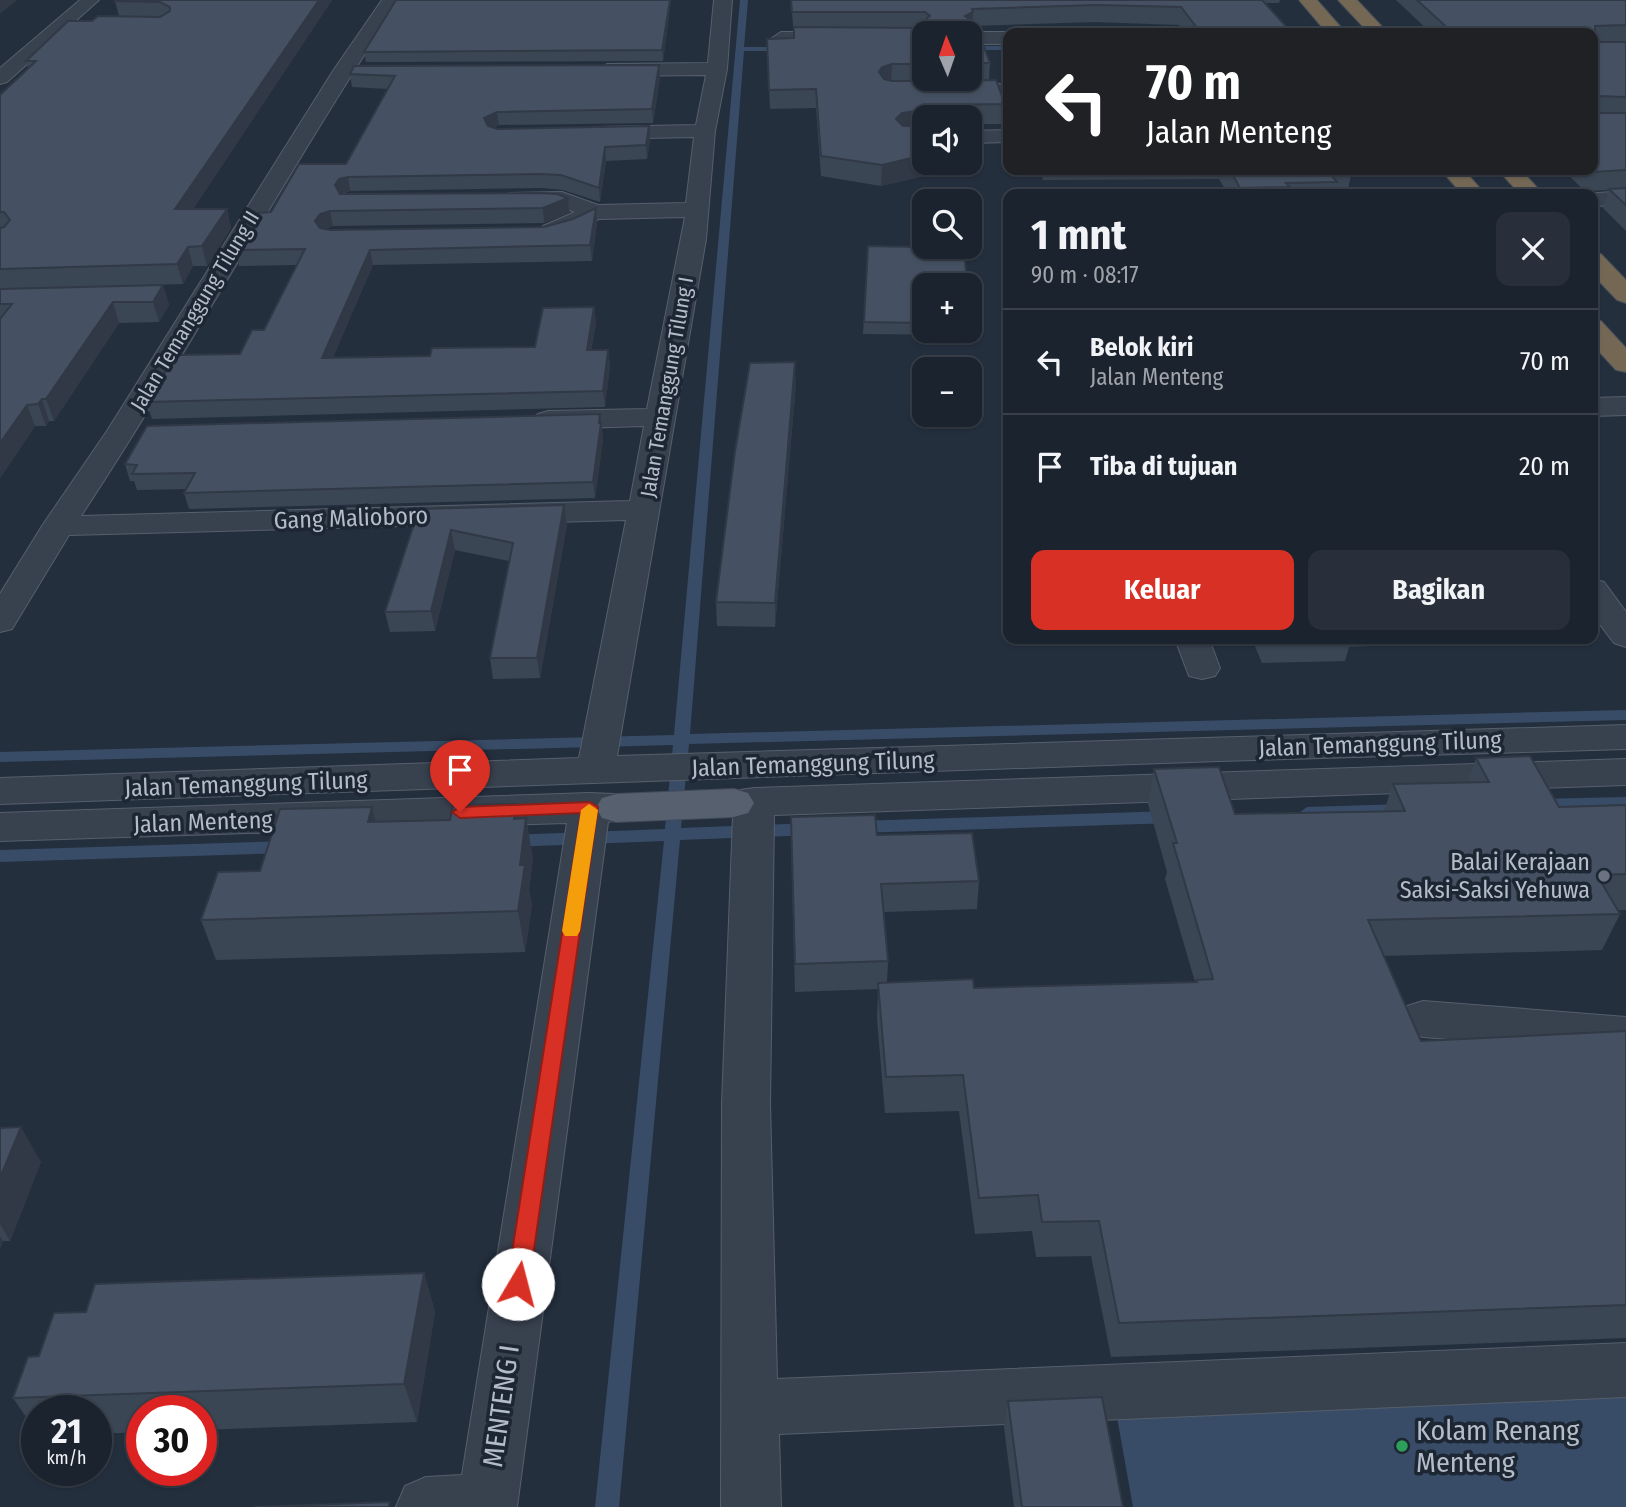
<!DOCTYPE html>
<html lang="id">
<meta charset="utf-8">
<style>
:root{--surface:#1b232e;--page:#282f3a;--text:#f1f3f6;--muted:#a0a4aa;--line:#39404a;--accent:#d93025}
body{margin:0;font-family:"Fira Sans Condensed",sans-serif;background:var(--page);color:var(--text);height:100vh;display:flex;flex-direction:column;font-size:26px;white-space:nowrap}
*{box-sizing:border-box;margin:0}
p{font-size:23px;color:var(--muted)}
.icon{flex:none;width:38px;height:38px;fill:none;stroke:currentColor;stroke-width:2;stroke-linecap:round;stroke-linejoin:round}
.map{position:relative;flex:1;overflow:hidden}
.details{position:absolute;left:1003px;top:189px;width:595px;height:455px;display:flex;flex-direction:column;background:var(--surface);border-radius:14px;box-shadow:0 2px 5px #0004,0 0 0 2px var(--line)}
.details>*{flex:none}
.hud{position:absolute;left:1003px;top:28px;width:595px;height:147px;border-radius:14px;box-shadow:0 2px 5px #0004,0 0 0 2px var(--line);background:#202124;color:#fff;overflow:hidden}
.needle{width:46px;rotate:358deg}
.fabs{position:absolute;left:912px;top:21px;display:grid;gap:14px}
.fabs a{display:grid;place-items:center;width:70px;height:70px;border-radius:14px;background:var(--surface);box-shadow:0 2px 5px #0004,0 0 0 2px var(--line);font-size:35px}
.speed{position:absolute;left:21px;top:1395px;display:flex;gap:14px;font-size:35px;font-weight:700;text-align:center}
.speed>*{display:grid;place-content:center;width:91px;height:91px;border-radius:50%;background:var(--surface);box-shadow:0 2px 5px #0004,0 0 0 2px var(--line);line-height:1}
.speed small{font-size:18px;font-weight:400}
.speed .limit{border:10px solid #d22;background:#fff;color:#111}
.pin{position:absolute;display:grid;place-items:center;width:60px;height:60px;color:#fff;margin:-72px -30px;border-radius:50% 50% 50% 0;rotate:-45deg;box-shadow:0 0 7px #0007}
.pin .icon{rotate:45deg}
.me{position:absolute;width:77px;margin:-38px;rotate:8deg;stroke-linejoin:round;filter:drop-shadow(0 0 5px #0008)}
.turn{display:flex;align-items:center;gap:24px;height:147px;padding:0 28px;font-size:32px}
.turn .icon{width:91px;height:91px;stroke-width:2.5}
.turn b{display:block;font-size:49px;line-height:60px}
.round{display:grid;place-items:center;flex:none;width:74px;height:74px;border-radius:14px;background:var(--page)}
.overview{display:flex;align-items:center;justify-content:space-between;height:119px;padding:0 28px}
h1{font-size:42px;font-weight:700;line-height:52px}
.cta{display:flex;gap:14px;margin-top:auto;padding:14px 28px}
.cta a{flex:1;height:80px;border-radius:14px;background:var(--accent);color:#fff;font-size:28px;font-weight:700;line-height:80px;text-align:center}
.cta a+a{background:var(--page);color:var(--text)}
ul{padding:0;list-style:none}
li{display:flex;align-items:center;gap:21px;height:105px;padding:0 28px;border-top:2px solid var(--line)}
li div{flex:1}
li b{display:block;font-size:26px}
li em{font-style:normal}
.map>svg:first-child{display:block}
</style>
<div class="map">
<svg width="1626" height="1507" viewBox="0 0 1626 1507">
<rect width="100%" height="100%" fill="#242f3e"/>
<!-- water -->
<polygon fill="#394c67" points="1626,1384 1626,1507 1133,1507 1115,1406"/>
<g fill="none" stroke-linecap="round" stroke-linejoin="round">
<!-- stream -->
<g fill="#394c67" fill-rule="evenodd">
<polygon points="740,0 748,0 744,47 787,47 791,49 787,51 744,51 690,734 1626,710 1626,720 689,744 681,828 813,823 821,829 813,835 680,840 619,1507 595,1507 664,841 510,847 504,845 502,841 504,837 510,835 665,829 673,745 0,762 0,752 674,735"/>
<rect x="970" y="46" width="38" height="4"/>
<polygon points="1626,797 1626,809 1538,811 1530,805 1538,799"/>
<polygon points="1404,804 1410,806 1412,810 1410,814 1307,819 1299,813 1307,807"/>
<polygon points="1173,811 1181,817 1173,823 856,833 848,827 856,821"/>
<polygon points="288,841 294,843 296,847 294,851 288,853 0,862 0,850"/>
</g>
<!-- minor casing -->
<g stroke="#565f6c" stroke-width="2">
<g id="minor">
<polygon points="80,0 99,0 7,82 0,84 0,68"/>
<path d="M382,0h18c-112,169 -208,347 -319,516l549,-15 14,-75 -96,3 -10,-3 -5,-6 5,-6 10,-3 99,-2 38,-192 -86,2 -40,17h-16l-4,-5 4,-5 32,-14c-22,-9 -44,-4 -66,-9l-3,-5 3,-5 53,-1 36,13 88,-2 8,-66 -99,2 -7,-2 -4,-4 4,-4 7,-2 101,-2 10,-50 -99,1 -10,-6 10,-6 101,-1 6,-63h18l-5,69 -12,62 -9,108 -89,517 1009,-31v24l-407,12 -1219,43v-26l579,-20 47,-238 -557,15 -57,94 -12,3v-38l42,-68 65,-95 226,-360z"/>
<polygon points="781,32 924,32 927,33 924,33 924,44 775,42 772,38"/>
<polygon points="970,32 1008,32 1011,33 1008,33 1008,44 970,44 970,33 967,33"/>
<polygon points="949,84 1008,84 1008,96 942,94 939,90 942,86"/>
<polygon points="1008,130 1008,142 970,143 970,131"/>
<polygon points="1626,191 1626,205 1592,206 1592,194 1584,194"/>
<polygon points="1626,397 1626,415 1592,416 1592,398"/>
<polygon points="1592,579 1604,582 1626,612 1626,647 1614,643 1592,614"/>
<polygon points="1175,639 1209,639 1220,668 1215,676 1202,679 1189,676"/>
<polygon points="1626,759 1626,785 774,815 770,1104 777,1379 1626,1343 1626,1397 779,1434 781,1507 721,1507 722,1104 733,816 720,813 714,803 720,793 754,788"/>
<polygon points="590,793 614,794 628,798 634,808 628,818 608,822 517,1507 396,1507 405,1486 426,1477 462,1475 567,823 0,841 0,813"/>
<polygon points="1423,1001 1626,1017 1626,1053 1423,1037 1407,1032 1400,1019 1407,1006"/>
</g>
</g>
<!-- major casing -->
<g stroke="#414a57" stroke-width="2">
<polygon id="major" points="734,789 748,793 754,803 748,813 734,817 616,822 602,818 596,808 602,798 616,794"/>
</g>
<!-- highway casing -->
<g stroke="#434c59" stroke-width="2">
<g id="highway">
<polygon points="1299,0 1317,0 1346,33 1327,33"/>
<polygon points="1338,0 1357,0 1388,33 1369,33"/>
<polygon points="1441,170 1464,170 1485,194 1462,194"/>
<polygon points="1498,170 1521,170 1543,194 1520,194"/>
<polygon points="1592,252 1601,254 1626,280 1626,303 1617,300 1592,274"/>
<polygon points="1592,319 1601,321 1626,348 1626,372 1616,370 1592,344"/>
</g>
</g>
<!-- minor -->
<use href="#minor" fill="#38414e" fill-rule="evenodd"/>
<!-- major -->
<use href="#major" fill="#56606e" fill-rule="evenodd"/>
<!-- highway -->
<use href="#highway" fill="#746855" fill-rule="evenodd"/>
</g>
<!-- wall -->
<g fill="#3b4654" fill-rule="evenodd">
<polygon points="332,0 193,209 227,209 231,228 207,266 193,266 183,284 0,289 0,95 28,68 26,61 92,21 119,16 115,1"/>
<polygon points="671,0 663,61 366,62 364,52"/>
<path d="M791,0h489l-1,3h-14l27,30h-107l-6,-8 -85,-3 -122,4 18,37 -1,17 16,24 -1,20h-34v-7h-46v46h16v9l-59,14 -60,-10 -5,-68 -46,1 -3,-70 27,-1zM924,33h46v46h-46z"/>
<polygon points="1396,0 1626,0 1626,231 1603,208 1609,190 1585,191 1563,170 1592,170 1592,33 1431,33"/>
<polygon points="350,74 660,78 653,123 499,125 494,128 650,140 647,159 606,161 600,202 563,190 542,188 350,191 342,194 540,193 569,213 544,223 333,226 325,229 330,230 544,227 573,219 596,208 597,223 592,261 373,265 333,357 430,356 535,347 594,307 596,323 591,350 608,350 610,366 605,407 152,419 147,402 240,354 264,330 297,265 239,266 235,250 271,212 346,164 388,89 352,87"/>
<polygon points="1039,170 1377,170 1376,173 1350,173 1351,175 1347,194 1228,194 1219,179 1043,180"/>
<polygon points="868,246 924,285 924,331 970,331 970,316 970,323 969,335 863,334"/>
<polygon points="163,285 169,305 159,322 119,323 54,421 49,421 46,426 35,426 0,478 0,289"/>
<polygon points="796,383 775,627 717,626 716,602"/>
<polygon points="600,414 603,439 595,498 189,509 184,493 186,489 137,490 134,481 130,481 125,464"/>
<polygon points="564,505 567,524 540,678 493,679 490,658 509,561 455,550 435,631 390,632 385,612 419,509"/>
<polygon points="1252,639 1543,639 1349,647 1345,661 1262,663"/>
<polygon points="1476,758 1559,807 1626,805 1626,910 1618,910 1620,914 1602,950 1383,956 1421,1041 1626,1031 1626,1338 1111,1357 1091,1256 1036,1257 1032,1231 975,1234 959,1111 885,1113 877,1019 878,989 795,992 791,844 877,835 979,881 977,909 884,912 888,961 887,982 974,988 1195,982 1165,879 1167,872 1148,804 1154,769 1235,814 1384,811 1393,784 1467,783"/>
<polygon points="526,818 533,859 529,889 532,905 525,952 216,960 201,920 260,871 376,822"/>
<polygon points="0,1128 41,1162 10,1241 3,1241 0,1248"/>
<polygon points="424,1273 435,1312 417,1422 201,1430 201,1410 142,1410 142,1432 96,1434 96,1410 37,1410 37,1433 13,1398 39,1356 86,1312"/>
<polygon points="1008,1401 1123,1507 1014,1507 1004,1427"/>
</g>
<!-- shaded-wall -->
<g fill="#303945">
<polygon points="0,0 17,0 0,14"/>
<polygon points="319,0 332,0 180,229 175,209"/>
<polygon points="670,0 671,0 663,61 662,50"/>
<polygon points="973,12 972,29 964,33 965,16"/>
<polygon points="892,64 891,82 882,85 879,72 882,67"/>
<polygon points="659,65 660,78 653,123 652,109"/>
<polygon points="925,110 924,129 902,132 896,119 902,113"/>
<polygon points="497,112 499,125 486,132 484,118"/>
<polygon points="649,126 650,140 647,159 646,145"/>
<polygon points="605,147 606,161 600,202 599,188"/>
<polygon points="924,155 924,163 940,163 940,172 881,186 882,165"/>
<polygon points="348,177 350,191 342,193 338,200 335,185 339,179"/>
<polygon points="568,198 569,213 544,223 543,208"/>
<polygon points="596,208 597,223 592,261 590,245"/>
<polygon points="227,209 231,228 207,266 202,246"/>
<polygon points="330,211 333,226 323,229 318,236 315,221 320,214"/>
<polygon points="188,247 193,266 183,284 177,264"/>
<polygon points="370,250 373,265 326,374 322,358"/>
<polygon points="163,285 169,305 159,322 153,302"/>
<polygon points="113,302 119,323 54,421 46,399"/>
<polygon points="594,307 596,323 589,366 587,350"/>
<polygon points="608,350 610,366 605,407 603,391"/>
<polygon points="795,362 796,383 775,627 775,603"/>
<polygon points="42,399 49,421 46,426 38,404"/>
<polygon points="27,405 35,426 0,478 0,443"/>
<polygon points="600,414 603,439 595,498 593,482"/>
<polygon points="564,505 567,524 540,678 537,658"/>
<polygon points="451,530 455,550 435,631 431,611"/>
<polygon points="516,804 523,843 526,818 533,859 529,889 532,905 525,952 518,911 514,819"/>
<polygon points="372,807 382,848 368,822"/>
<polygon points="21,1127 41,1162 10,1241 0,1224 0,1178"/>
<polygon points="0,1236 3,1241 0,1248"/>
<polygon points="424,1273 435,1312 417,1422 404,1384"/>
</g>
<!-- building -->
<g fill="#455162" stroke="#303945" stroke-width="2">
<polygon points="116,0 319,0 175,209 227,209 202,246 188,247 177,264 0,269 0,228 4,227 10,220 4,212 0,212 0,95 36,61 26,61 68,21 92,21 98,16 160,17 170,11 170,7 160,2 115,1"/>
<polygon points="396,0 670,0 662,50 364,52"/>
<polygon points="791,0 1262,0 1292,33 1201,33 1181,7 1096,5 972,9 973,12 965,16 968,18 968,26 977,29 990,63 970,63 970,33 924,33 924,64 892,64 882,67 879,72 884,79 892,81 996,80 1005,104 930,105 932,117 927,117 928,113 925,110 902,113 896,119 903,126 924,126 924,155 882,165 821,156 816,89 769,90 767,39 794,38 794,27 927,28 927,18 930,16 925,12 792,12"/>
<polygon points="1417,0 1626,0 1626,25 1595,26 1595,39 1597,42 1626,42 1626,97 1598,96 1595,99 1595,111 1598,113 1626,113 1626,170 1592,172 1589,170 1592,170 1592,33 1453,33"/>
<polygon points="659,65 652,109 497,112 484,118 488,126 497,129 649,126 646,145 605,147 599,188 561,175 540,174 348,177 339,179 335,185 340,194 540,193 557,194 568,198 543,208 330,211 320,214 315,221 320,228 330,230 544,227 573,219 596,208 590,245 370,250 322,358 430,356 432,348 535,347 543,308 594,307 587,350 608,350 603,391 147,402 176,355 240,354 252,330 264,330 305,249 235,250 258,213 271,212 299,164 346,164 395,76 350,74 354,66"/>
<polygon points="1230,170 1347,170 1351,175 1332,176 1337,182 1286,183 1290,187 1240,188"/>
<polygon points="1626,188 1626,205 1609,189"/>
<polygon points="868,246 964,248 967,285 924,285 924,323 864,322"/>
<polygon points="163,285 153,302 113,302 46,399 42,399 38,404 27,405 0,443 0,319 12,304 0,304 0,289"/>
<polygon points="795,362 775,603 716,602 735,451 750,363"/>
<polygon points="600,414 599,423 601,423 593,482 184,493 195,473 132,474 137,465 125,464 147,426"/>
<polygon points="564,505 537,658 490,658 513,543 451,530 431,611 385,612 419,509"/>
<polygon points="1530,756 1559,807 1626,805 1626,874 1597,875 1620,914 1368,920 1421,1041 1626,1031 1626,1305 1119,1323 1099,1221 1042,1222 1038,1195 979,1198 963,1075 886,1077 878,983 973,979 974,988 1197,982 1196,980 1213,979 1173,843 1177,843 1154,769 1219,767 1235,814 1405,811 1393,784 1489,782 1476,758"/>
<polygon points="516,804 514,819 526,818 520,865 525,865 518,911 201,920 218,872 260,871 280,809 372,807 368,822 450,820 453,805"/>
<polygon points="875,815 877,835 972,833 979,881 881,884 888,961 795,964 791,817"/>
<polygon points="21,1127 0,1178 0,1128"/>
<polygon points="424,1273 404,1384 13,1398 28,1357 39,1356 54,1313 86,1312 95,1284"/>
<polygon points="1102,1397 1123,1507 1022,1507 1008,1401"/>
<polygon points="389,1502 389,1507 254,1507"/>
</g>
<!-- route -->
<polygon fill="#d93025" stroke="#8d1f18" stroke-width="2" points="590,802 598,807 529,1284 526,1291 518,1294 511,1291 507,1284 581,813 460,818 452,812 460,807"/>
<!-- slow -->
<polygon fill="#f59e0b" points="589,804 598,810 580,931 577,936 565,936 562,931 581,810"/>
<!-- markers -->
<circle fill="#6b7280" stroke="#1d2633" stroke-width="2.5" cx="1604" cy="876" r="7"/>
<circle fill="#2e9e5b" stroke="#1d2633" stroke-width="2.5" cx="1402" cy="1446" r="7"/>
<g text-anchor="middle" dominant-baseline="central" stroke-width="7" stroke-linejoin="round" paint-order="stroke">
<!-- far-street labels -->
<g font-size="21" fill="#b4bcc9" stroke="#1d2633">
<text transform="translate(195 311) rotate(-59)">Jalan Temanggung Tilung II</text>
<text transform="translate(667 387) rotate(-80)">Jalan Temanggung Tilung I</text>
</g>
<!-- street labels -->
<g font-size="24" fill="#b4bcc9" stroke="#1d2633">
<text transform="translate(351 518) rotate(-2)">Gang Malioboro</text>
<text transform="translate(1380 744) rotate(-2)">Jalan Temanggung Tilung</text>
<text transform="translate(813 764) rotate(-2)">Jalan Temanggung Tilung</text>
<text transform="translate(246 784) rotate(-2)">Jalan Temanggung Tilung</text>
<text transform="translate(203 822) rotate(-2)">Jalan Menteng</text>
</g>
<!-- poi labels -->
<g font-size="24" fill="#b4bcc9" stroke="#1d2633" text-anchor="end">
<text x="1590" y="862">Balai Kerajaan<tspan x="1590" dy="28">Saksi-Saksi Yehuwa</tspan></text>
</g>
<!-- near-street labels -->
<g font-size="28" fill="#b4bcc9" stroke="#1d2633">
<text transform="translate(501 1406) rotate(-82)">MENTENG I</text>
</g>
<!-- near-poi labels -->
<g font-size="28" fill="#b4bcc9" stroke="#1d2633" text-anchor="start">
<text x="1416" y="1430">Kolam Renang<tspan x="1416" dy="32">Menteng</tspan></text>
</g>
</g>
</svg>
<div class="fabs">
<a><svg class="needle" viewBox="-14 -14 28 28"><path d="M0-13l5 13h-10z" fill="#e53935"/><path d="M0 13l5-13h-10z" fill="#a0a4aa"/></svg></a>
<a><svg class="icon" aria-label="sound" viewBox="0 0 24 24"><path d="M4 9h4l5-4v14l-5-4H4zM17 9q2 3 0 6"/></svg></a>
<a><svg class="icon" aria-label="search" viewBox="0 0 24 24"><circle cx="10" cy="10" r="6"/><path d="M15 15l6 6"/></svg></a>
<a>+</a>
<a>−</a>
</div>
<div class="speed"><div>21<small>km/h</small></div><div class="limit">30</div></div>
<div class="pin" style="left:460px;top:812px;background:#d93025"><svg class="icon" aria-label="arrive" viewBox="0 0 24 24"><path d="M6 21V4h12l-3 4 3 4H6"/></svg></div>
<svg class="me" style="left:518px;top:1284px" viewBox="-20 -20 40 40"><circle r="19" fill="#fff"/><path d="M0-13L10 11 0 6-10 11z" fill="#d93025"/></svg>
<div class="hud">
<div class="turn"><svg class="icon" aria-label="left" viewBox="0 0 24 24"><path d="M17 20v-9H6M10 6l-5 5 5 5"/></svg><div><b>70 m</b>Jalan Menteng</div></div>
</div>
<section class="details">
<div class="overview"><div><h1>1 mnt</h1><p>90 m · 08:17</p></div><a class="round"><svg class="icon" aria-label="close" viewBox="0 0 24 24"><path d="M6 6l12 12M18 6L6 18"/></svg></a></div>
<ul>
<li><svg class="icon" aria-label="left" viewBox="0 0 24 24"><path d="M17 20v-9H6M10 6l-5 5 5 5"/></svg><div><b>Belok kiri</b><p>Jalan Menteng</p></div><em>70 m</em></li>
<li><svg class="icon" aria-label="arrive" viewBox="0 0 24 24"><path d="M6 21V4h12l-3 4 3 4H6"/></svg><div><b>Tiba di tujuan</b></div><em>20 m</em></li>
</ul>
<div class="cta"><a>Keluar</a><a>Bagikan</a></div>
</section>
</div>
